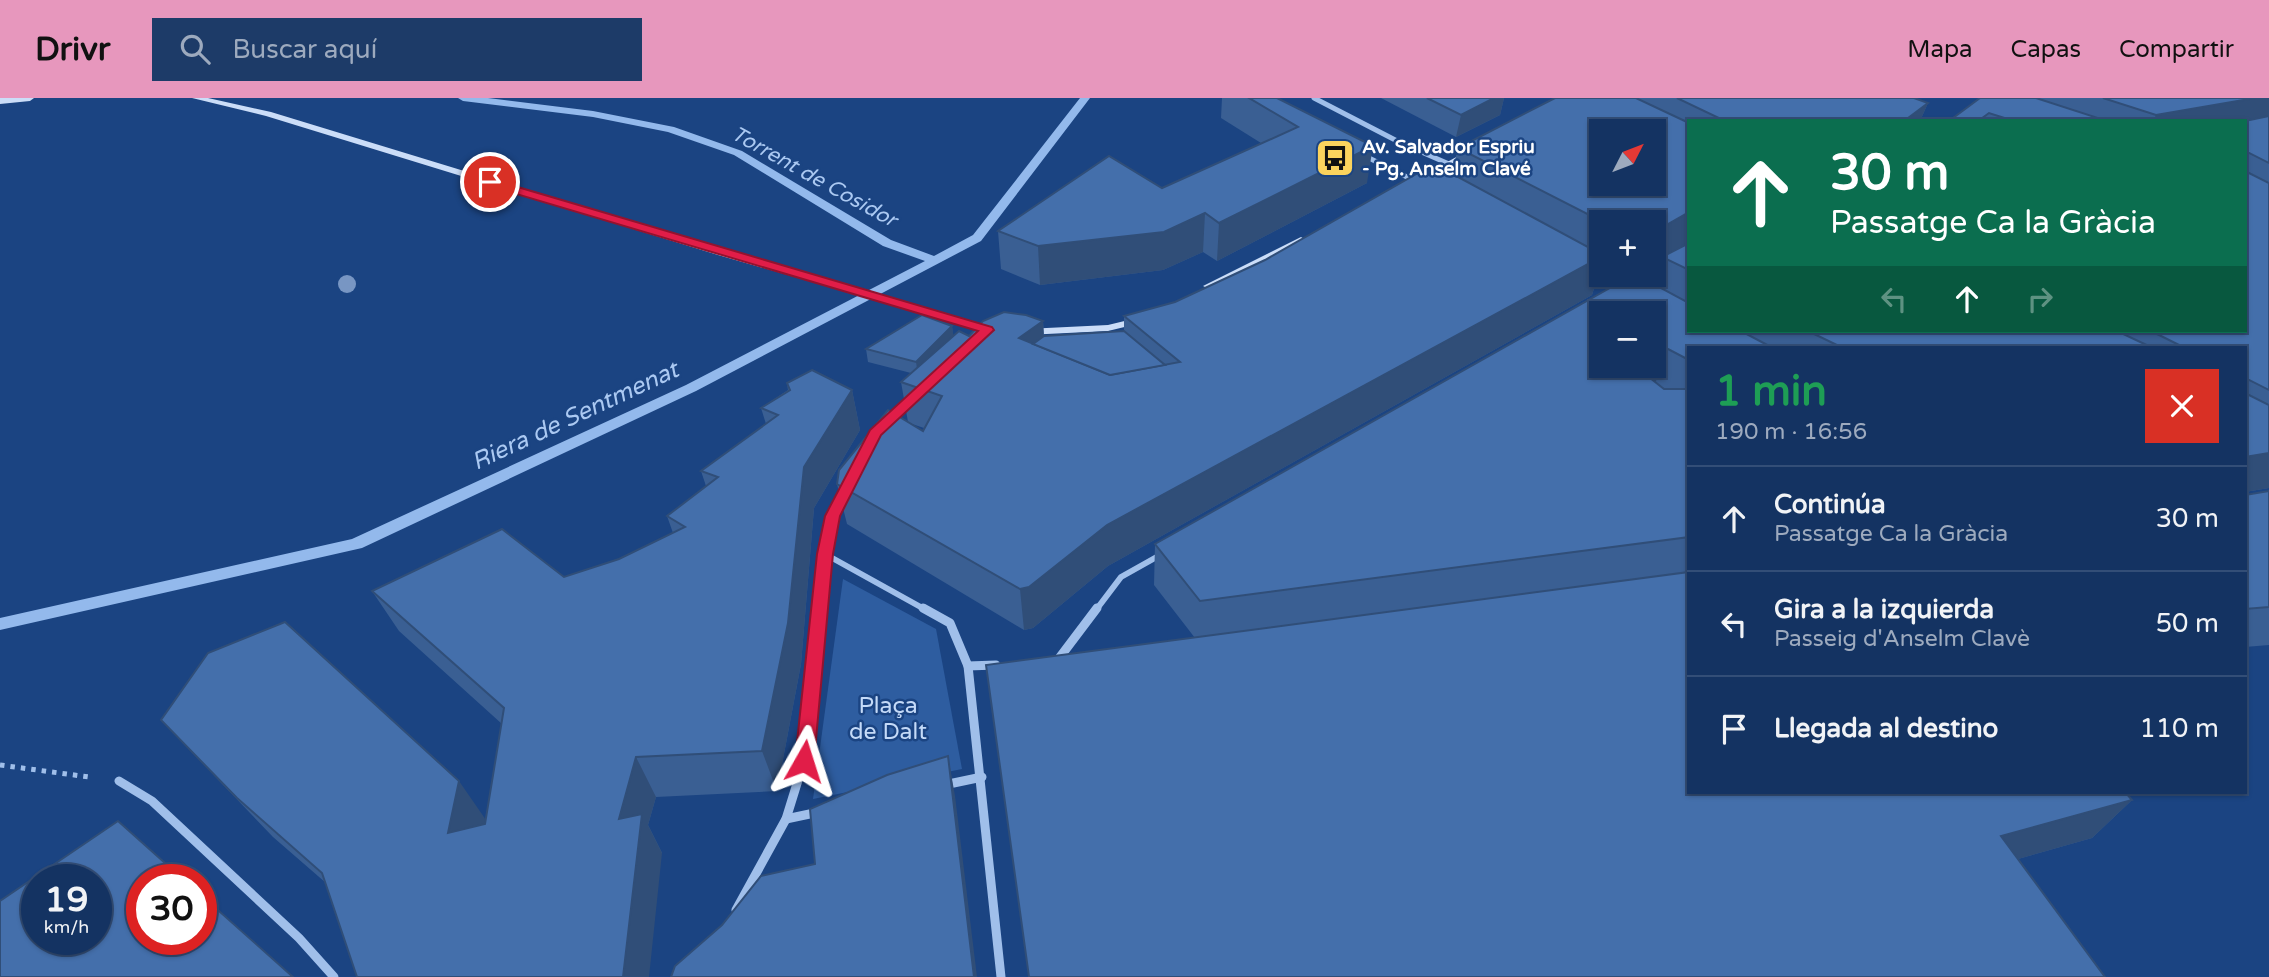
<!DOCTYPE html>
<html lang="es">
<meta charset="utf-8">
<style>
:root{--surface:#143362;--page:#1d3b68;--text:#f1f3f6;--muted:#9daabe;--line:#334e77;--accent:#e797bd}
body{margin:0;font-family:"Varela Round",sans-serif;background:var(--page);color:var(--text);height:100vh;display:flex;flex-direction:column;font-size:26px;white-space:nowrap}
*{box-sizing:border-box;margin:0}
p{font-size:23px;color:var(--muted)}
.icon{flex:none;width:38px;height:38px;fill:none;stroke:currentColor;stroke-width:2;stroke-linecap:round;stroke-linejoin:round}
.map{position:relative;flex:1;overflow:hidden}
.panel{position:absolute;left:1687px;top:248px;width:560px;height:448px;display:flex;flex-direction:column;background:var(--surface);border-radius:0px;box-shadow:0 2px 5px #0004,0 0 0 2px var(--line)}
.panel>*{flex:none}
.top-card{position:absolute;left:1687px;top:21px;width:560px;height:214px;border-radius:0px;box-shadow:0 2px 5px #0004,0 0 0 2px var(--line);background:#0b6e4f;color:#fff;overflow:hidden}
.needle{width:46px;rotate:48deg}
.buttons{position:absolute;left:1589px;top:21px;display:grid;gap:14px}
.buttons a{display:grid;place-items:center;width:77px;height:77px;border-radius:0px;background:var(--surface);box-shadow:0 2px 5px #0004,0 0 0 2px var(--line);font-size:35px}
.speed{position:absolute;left:21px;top:766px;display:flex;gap:14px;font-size:35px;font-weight:700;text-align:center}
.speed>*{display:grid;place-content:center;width:91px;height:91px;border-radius:50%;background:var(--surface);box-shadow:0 2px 5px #0004,0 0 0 2px var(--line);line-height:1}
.speed small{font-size:18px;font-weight:400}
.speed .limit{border:10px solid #d22;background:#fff;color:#111}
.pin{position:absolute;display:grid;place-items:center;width:60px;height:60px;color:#fff;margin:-30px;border:4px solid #fff;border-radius:50%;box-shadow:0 2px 7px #0007}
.me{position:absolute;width:77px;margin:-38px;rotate:6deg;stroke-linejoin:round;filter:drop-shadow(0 0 5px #0008)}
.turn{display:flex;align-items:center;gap:24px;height:147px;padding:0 28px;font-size:32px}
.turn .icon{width:91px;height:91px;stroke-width:2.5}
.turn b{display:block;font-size:49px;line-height:60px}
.lanes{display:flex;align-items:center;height:66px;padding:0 28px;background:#0003;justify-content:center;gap:35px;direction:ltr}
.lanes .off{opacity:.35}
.round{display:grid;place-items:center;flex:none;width:74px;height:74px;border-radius:0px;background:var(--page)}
.headline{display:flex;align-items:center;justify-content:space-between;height:119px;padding:0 28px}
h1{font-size:42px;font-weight:800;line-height:52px;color:#1e9e55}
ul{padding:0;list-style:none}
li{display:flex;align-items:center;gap:21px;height:105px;padding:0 28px;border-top:2px solid var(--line)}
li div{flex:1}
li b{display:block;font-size:26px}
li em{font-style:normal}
header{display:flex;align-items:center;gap:42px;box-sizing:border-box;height:98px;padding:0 35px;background:var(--accent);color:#111}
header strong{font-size:33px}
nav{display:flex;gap:38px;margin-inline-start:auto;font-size:24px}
.search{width:490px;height:63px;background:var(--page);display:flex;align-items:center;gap:18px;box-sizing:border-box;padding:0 24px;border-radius:0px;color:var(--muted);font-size:26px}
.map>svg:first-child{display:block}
</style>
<header>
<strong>Drivr</strong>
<div class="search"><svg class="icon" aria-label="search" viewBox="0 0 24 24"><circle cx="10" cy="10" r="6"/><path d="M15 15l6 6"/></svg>Buscar aquí</div>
<nav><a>Mapa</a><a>Capas</a><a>Compartir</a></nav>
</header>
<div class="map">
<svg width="2269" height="879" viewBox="0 0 2269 879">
<rect width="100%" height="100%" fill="#1b4482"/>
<!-- green -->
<polygon fill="#2e5da0" points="843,481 936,531 962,671 813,701"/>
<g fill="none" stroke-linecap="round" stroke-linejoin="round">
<!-- stream -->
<polygon fill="#93b9ec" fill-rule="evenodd" points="458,0 488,0 593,13 674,29 742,53 891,142 934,158 973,137 1080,0 1090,0 981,143 696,293 362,450 0,532 0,520 352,441 686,287 925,163 883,148 734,57 668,34 593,19 463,3"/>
<!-- path -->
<polyline stroke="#a0bfea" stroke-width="5" stroke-dasharray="4.5 6" stroke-linecap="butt" points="0,667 89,679"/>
<!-- street-far2 -->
<g stroke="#a0bfea" stroke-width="5">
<polyline points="1314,0 1401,45 1449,66"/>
<polyline points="1363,57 1415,83"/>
<polyline points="1588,178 1617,194"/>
</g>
<!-- street-far1 -->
<g stroke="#a0bfea" stroke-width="6">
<polyline points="890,321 912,301"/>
<polyline points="825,456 926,512"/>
<path d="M819,512c5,-42 8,-81 26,-119"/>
<polyline points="1096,512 1121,479 1162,456"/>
</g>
<!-- street -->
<g stroke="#a0bfea" stroke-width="9">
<polyline points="923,510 950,525 968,568 1001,879"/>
<polyline points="1057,563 1097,510"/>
<polyline points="968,568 996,567"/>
<polyline points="119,683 152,703 299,840 334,879"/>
<polyline points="944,687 982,679"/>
<polyline points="786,721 819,714"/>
<polyline points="736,812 786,721 804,663 820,510"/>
</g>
<!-- secondary -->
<g fill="#cbddf8" fill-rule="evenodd">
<polygon points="0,0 34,0 30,3 0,6"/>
<polygon points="192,0 208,0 271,14 726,153 999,231 1001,233 995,236 991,235 718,157 266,18"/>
<polygon points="1469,52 1477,54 1428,81 1420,79"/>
<polygon points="1301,139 1306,142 1305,144 1213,190 1209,191 1203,188"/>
<polygon points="1141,219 1145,220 1145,224 1108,233 1026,237 1020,234 1026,231 1108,227"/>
</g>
</g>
<!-- trees -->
<circle fill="#7896c3" cx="347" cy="186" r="9"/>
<!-- wall -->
<g fill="#3a5f93" fill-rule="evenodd">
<polygon points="1222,0 1277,0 1367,85 1217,163 1203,154 1163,172 1040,187 1001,171 998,133 1162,90 1261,45 1221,20"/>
<polygon points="1381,0 1504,0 1500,17 1456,39"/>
<path d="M1555,0h359l14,5 -8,18h-231v121l-11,7 11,-6v88h556v-210h-296l31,-23h289v390l-24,4v-144h-556v445h437l6,7 -40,38 -74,21 87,118h-1076l-43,-312 209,-27 -41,-53 1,-41 478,-269h4l16,8 8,-25 -7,5v-41h-53v44l-9,29 -484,271 -75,62 -9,2 -177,-106 -10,-40 2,-14 49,-60 20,12 -7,-40 10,-9 -43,-11 -2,-13 56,-34 30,11 1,10 6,-5 10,5 14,-15 21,-9 22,3 17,6 1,15 80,-5v-15l51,-14 90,-42 169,-96 18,10 6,-26zM1601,33h53v53h-53zM1601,215h53v53h-53zM909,325l15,5 -1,3z"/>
<polygon points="1618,177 1633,177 1626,181"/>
<polygon points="787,285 852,292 860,332 814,410 801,566 777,693 656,699 648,727 662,755 326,785 273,739 161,622 486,722 502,626 399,533 372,493 564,479 619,461 673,435 667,418 706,388 701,373 766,326 761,310 788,292"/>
<polygon points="2269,393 2269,547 2245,549 2245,397"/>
</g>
<!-- shaded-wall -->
<g fill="#304e78">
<polygon points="1494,0 1504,0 1500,17 1456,39 1461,17"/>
<polygon points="2255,0 2269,0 2269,28 2245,23 2153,23 2156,17"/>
<polygon points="1928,5 1920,23 1904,23"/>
<polygon points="1373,48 1367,85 1217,163 1219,125"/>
<polygon points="1689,114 1689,144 1663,159 1662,159 1661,160 1654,165 1654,134"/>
<polygon points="1205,115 1203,154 1163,172 1040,187 1038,148"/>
<polygon points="1601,159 1601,166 1592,197 1108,468 1033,530 1024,532 1020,491 1107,427"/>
<polygon points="1043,223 1045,263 1019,240"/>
<polygon points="952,228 954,241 918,277 916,264"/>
<polygon points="1668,251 1653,291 1640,272 1646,268 1654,268 1654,262"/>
<polygon points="852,292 860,332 814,410 801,566 777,693 762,653 804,369"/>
<polygon points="2269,355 2269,390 2245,394 2245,359"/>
<polygon points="948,658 955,698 977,879 974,879"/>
<polygon points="636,659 656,699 648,727 662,755 649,879 623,879 619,721"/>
<polygon points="459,683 486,722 476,774 448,735"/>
<polygon points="2132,702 2092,740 1965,776 2001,738"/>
</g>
<!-- building -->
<g fill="#446fab" stroke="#304e78" stroke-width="2" fill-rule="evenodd">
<polygon points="1249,0 1277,0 1373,48 1219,125 1205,115 1164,134 1038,148 998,133 1109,58 1162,90 1298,29"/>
<polygon points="1427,0 1494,0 1461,17"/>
<path d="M1555,0h81l53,25v89l-35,20v-10h-51l-145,-74zM1601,33h53v53h-53z"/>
<polygon points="1677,0 1914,0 1928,5 1904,23 1725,23"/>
<polygon points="1980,0 2036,0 2098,20 2094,23 2014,23 1989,15 1981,21 1987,23 1949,23"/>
<polygon points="2103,0 2255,0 2156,17"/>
<polygon points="2269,18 2269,65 2245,53 2245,23"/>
<polygon points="1434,66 1601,156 1601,159 1107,427 1029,489 1020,491 837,386 839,372 888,312 923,333 942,298 901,284 959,233 969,238 983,223 1004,214 1026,217 1043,223 1019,240 1110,277 1180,264 1124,218 1175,204 1265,162"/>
<polygon points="2245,73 2269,85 2269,292 2245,280 2245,250 2185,250 2151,233 2245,233"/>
<polygon points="1689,145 1689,172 1662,159"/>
<polygon points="1633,177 1637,177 1689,205 1689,233 1741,233 1773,250 1689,250 1689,262 1668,251 1654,262 1654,215 1601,215 1601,268 1646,268 1640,272 1664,291 1687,291 1689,293 1689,439 1200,503 1155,446"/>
<polygon points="922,217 952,228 916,264 866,251"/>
<polygon points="1124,233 1165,267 1110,277 1033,246 1044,238"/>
<polygon points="1808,233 2117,233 2153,250 1843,250"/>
<polygon points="812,272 852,292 804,369 788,525 762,653 636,659 619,721 642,716 623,879 357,879 322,775 237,700 161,622 208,555 285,524 459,683 448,735 485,726 504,610 372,493 502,431 564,479 619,461 685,429 667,418 718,379 701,373 778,317 761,310 790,292 787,285"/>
<polygon points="2245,295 2269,307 2269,355 2245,359"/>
<polygon points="2269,393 2269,509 2245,511 2245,397"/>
<polygon points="1689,474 1689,695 2126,695 2132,702 2001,738 2105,879 1029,879 986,567"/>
<polygon points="948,658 974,879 671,879 675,868 722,827 761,778 815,766 810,711 887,677"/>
<path d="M118,723l66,59h-42v60h59v-45l92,82h-293v-76zM37,782h59v60h-59z"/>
</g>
<!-- route -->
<polygon fill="#e11d48" stroke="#92132f" stroke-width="2" points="486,82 494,82 992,229 994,232 881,337 840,418 833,456 814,663 811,669 804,671 797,669 795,663 817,456 825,418 870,332 978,233 486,87"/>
<!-- icons -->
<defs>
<g id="bus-square" transform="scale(2.0125)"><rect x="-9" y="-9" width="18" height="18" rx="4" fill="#fbd35d" stroke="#1b4482"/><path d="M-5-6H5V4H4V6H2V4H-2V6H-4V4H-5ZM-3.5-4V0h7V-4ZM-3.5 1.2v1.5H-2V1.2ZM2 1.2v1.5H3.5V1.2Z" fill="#111"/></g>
</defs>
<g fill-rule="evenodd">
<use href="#bus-square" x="1335" y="60"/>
</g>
<g text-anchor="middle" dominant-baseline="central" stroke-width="5" stroke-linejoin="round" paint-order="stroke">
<!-- far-poi labels -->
<g font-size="19" font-weight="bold" fill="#fff" stroke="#1b4482" text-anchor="start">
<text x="1362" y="49">Av. Salvador Espriu<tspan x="1362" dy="22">- Pg. Anselm Clavé</tspan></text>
</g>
<!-- far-water labels -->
<g font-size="21" font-style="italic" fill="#abc9f2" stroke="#1b4482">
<text transform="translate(814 79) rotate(29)">Torrent de Cosidor</text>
</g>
<!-- park labels -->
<g font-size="23" fill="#c4daf8" stroke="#1b4482">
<text x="888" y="608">Plaça<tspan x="888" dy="26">de Dalt</tspan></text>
</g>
<!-- water labels -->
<g font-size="24" font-style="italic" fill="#abc9f2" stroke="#1b4482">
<text transform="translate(575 318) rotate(-25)">Riera de Sentmenat</text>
</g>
</g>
</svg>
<div class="buttons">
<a><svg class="needle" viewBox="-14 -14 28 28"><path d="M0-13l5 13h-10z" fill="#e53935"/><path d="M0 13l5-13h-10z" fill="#9daabe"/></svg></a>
<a>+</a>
<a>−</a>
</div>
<div class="speed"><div>19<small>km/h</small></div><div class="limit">30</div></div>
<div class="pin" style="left:490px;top:84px;background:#d93025"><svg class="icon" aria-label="arrive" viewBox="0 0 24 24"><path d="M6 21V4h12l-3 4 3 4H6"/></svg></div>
<svg class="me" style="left:804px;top:663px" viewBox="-20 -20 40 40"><path d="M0-17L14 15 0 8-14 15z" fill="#e11d48" stroke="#fff" stroke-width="4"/></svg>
<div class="top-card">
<div class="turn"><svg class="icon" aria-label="ahead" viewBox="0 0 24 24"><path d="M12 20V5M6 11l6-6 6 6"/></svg><div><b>30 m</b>Passatge Ca la Gràcia</div></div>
<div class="lanes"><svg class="icon off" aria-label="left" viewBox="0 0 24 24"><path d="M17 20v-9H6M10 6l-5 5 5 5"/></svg><svg class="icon" aria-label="ahead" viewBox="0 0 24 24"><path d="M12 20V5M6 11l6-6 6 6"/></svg><svg class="icon off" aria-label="right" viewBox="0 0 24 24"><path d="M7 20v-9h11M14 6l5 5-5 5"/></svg></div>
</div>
<section class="panel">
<div class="headline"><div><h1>1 min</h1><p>190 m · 16:56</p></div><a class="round" style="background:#d93025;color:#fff"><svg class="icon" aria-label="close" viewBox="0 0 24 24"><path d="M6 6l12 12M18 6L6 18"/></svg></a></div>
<ul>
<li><svg class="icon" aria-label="ahead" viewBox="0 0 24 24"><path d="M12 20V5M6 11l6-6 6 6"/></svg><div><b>Continúa</b><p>Passatge Ca la Gràcia</p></div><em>30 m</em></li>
<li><svg class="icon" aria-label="left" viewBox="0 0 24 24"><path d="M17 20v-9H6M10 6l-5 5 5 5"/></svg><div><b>Gira a la izquierda</b><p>Passeig d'Anselm Clavè</p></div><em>50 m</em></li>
<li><svg class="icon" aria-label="arrive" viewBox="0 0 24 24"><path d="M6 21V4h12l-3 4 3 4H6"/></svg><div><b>Llegada al destino</b></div><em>110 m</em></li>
</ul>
</section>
</div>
